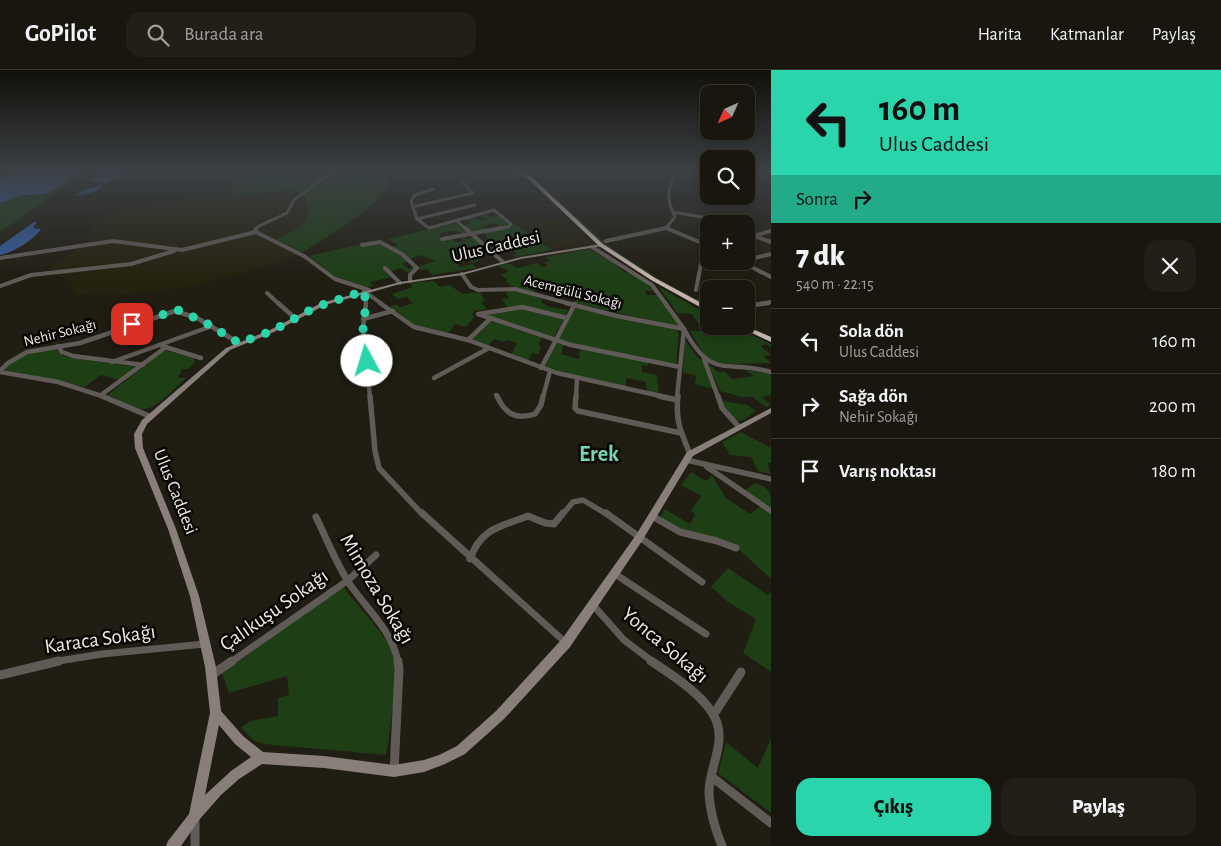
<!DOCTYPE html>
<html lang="tr">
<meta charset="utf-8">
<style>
:root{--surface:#18160e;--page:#211f17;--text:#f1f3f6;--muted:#9f9f9e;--line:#36352e;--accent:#2bd5ac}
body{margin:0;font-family:"Alegreya Sans",sans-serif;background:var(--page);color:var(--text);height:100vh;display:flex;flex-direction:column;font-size:19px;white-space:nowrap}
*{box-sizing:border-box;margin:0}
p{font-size:16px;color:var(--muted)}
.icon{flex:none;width:28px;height:28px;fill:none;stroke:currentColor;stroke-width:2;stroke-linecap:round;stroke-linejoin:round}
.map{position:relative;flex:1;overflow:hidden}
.side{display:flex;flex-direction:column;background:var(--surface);width:450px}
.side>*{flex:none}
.guide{background:#2bd5ac;color:#111;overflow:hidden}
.needle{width:32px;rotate:225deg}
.buttons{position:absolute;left:700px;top:15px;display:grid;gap:10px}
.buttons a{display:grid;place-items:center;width:55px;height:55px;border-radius:10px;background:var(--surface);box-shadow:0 2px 8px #0003,0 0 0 1px var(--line);font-size:25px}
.pin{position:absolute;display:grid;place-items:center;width:42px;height:42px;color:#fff;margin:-21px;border-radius:10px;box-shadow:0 2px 8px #0006}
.me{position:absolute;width:55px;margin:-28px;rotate:354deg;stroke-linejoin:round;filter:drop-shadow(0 0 4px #0008)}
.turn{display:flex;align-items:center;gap:18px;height:105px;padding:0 25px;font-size:22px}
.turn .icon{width:65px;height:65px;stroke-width:2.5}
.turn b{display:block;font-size:35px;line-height:42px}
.then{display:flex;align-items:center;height:48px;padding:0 25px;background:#0003;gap:10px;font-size:19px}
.round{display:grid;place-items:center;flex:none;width:52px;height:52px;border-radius:15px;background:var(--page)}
.summary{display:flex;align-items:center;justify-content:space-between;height:85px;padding:0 25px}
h1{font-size:30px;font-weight:800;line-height:38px}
.cta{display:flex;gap:10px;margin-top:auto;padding:10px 25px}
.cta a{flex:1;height:58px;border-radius:15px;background:var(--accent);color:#111;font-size:20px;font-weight:800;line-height:58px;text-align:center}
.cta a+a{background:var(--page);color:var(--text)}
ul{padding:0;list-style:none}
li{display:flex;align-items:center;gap:15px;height:65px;padding:0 25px;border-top:1px solid var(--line)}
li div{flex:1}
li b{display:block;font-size:19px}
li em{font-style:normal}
header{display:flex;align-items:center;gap:30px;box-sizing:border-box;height:70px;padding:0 25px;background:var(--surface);border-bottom:1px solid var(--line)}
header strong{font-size:24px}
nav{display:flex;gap:28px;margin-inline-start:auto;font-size:18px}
.search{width:350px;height:45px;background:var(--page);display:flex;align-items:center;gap:12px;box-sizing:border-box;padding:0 18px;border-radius:15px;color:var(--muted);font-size:19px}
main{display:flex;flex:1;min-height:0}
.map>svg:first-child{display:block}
</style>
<header>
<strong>GoPilot</strong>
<div class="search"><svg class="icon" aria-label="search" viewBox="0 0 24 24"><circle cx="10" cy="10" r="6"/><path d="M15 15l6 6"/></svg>Burada ara</div>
<nav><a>Harita</a><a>Katmanlar</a><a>Paylaş</a></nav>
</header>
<main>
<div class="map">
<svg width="771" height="776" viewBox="0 0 771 776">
<rect width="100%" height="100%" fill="#201d12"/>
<!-- built -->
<g fill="#262210">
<polygon points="294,119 304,126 308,133 309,143 307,152 297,160 276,169 303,182 269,196 189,217 113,225 73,224 75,218 73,215 65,208 56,206 52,200 53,194 75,181 86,171 96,148 103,144 160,131"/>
<polygon points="556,148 591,173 552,180 516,155"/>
</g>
<!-- green -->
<g fill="#1e3e16">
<polygon points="85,99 91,99 0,162 0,133 21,125 44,124"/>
<path d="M235,99h145l7,7 3,7c-21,31 -56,49 -87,69l-27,-13c22,-10 41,-15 28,-43l-10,-7 -64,7z"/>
<polygon points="523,99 611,178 664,212 709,236 709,238 666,215 607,177"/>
<polygon points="492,141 495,141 509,154 508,155 500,157 496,153 482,156 486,160 472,162 464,155 472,153 465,149 472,147 480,151 486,149 478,145 485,143 491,147 498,146"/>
<path d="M457,153l11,9 -5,2c-6,-5 -17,-3 -24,0l1,4 12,1 3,3 10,-1 -6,-4h4l4,2 7,-2 7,8 -12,3 3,4 5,-1 2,2 -4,1 7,5 -9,4 -4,-2 -12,3 3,3 12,-3 5,4 -45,7 -5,-6 -7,1 -2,-3 17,-6 -14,-6 -11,4 -18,-12 6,-2 -10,-6z"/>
<polygon points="512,154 516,155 552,180 515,187 512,185 517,184 514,181 507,182 504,180 492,182 487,178 499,175 495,172 491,173 483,161"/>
<polygon points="375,171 407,189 407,192 402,194 408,199 415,197 414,200 409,203 400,198 388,203 392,207 370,212 373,216 367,217 337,208 309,186"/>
<polygon points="589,179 613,192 624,202 633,204 646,213 654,221 645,221 647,225 657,225 680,257 575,233 577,227 568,222 560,226 538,219 533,222 511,216 506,211 508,210 501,205 509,201 498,196 508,193 517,198 536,193 543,197 548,196 543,192 550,191 545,187"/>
<polygon points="434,211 440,217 450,215 462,224 480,222 485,231 481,232 487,239 474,241 472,245 475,246 466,257 455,254 448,263 416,256 390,237 396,234 400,237 413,233 407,227 398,229 392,224 413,217 410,213"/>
<polygon points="659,217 709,245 709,256 731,256 771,274 771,277 766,274 761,276 771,285 763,286 771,293 732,294 716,292 705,286 690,261 703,261 692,244 677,243"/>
<polygon points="505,221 521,221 543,229 541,232 551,238 552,237 568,240 565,246 521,236 507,237 502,229 509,228"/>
<polygon points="520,238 564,249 553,268 488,247 486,243"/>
<polygon points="576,238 624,250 677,260 679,264 676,295 557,270"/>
<polygon points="491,251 542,268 538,275 541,276 538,285 532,283 528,291 511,285 517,273 507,270 504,272 494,269 488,276 472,270"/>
<polygon points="685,270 698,288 703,291 714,319 695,314 696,306 683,302"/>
<polygon points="555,272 564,275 561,284 579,289 580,279 648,291 648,296 642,295 642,302 657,305 659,324 647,322 646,312 626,308 626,317 575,306 544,297"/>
<path d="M55,278l8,8 8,2 64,9 -15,13 -19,-5 -16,12 -80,-17c6,-16 36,-19 50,-22z"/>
<path d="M164,280l28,7 3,4 -6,8h-7l-4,9h8c-10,9 -32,34 -45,31 -11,-2 -23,-10 -33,-14z"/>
<polygon points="709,296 713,297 717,302 725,302 732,309 754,306 745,300 771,304 771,325 762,327 771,335 766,337 752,327 742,327 720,321"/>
<polygon points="723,331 747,335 756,341 742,351 735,350 723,335"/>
<polygon points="741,362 769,377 771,375 771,393 767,393 771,404 758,401 751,387 730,385 722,372"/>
<polygon points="691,402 706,411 712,405 726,428 750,444 760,437 771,444 771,509 735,476 679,458 660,448 665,439 690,454 695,444 691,441 701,426 681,415"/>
<path d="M755,413c16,6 16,9 16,25l-26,-18z"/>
<polygon points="728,498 768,525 771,522 771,602 743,583 756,549 728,532 711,517"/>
<path d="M343,517c11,14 44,50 49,64 7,20 -2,82 -6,104l-122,-11 -9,-3 -14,-13 9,-7 28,-5v-18l11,-3 -2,-19 -58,17 -7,-20z"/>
<polygon points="771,668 771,743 718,703 726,672 758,698"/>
</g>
<!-- water -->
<g fill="#355d9e">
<polygon points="20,99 85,99 50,122 38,125 21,125 0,133 0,108"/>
<path d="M105,99h26l-14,10 -9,2 -14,11 -19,4c10,-9 20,-7 30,-14l-15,-2z"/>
<path d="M34,152h3l-4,6 8,1c-5,9 -28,24 -41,26v-9z"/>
</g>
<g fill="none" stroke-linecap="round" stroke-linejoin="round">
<!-- street-far5 -->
<g stroke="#615b58" stroke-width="3">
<polyline points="766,99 771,101"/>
<polyline points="433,119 415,125 411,131 417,149 429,158 494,140 511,154 508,157 495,159"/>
<polyline points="412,137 473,123 463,113"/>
<polyline points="673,142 702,147 723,154"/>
<polyline points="417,149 475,135"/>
<polyline points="457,151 466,159"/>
<polyline points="666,158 669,159"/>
<polyline points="256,159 259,156 287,143 294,130 336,99"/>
<path d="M660,159l6,-1 9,-11c-10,-21 -8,-28 4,-48"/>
</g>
<!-- street-far4 -->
<g stroke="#615b58" stroke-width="4">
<polyline points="465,158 503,192"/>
<polyline points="666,158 709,176"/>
<polyline points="254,162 257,158"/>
<polyline points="746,163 771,172"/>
<polyline points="746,168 771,161"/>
<polyline points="442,169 502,158"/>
<polyline points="606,171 666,158"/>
<polyline points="362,175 380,172 402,184 417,198 410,205 410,211"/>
<polyline points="592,177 652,215 666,234"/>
<polyline points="0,188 113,171 182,180 256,162 304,186 335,209 369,220"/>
<polyline points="746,190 771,184"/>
<polyline points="740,191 771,207"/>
<polyline points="385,198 400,213"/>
<polyline points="462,204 471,217 478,220 515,219 571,234"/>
<polyline points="0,216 31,205 131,194 174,181"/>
<polyline points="696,220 703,183 709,178"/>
<polyline points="364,221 366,234"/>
<polyline points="364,221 382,234"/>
<polyline points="267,223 279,234"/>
<polyline points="760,234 771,232"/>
</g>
<!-- street-far3 -->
<g stroke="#615b58" stroke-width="4.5">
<polyline points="278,233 295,248"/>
<polyline points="366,233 363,258 370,327"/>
<polyline points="380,233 414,257 468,270 557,303 665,327"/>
<path d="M566,233l51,13 67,13c28,52 40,30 87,43"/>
<polyline points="665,233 684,259 677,327"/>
<polyline points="746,236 768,233"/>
<polyline points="567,248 522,237 478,244 571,275 680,297"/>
<polyline points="363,249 393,241"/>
<polyline points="468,270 490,249"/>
<polyline points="58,276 62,282 73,286 143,295"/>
<polyline points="162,276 201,288"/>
<polyline points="704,289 718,327"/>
<polyline points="112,292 212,256"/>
<polyline points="541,298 575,234"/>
<polyline points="0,301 8,293 27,282 80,273 175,241 197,248 239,273"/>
<polyline points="0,302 58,312 105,327"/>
<polyline points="434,308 489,278"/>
<polyline points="101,325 166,277"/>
<polyline points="496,325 497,327"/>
<polyline points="543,327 550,301"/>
<polyline points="576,327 577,308"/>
</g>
<!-- street-far2 -->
<g stroke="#615b58" stroke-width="5.5">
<polyline points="102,326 149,346"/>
<polyline points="370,326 375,381 379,398 423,445"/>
<path d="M497,326c8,18 19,24 38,18l6,-9 2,-9"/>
<polyline points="576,326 575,338 578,341 681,363"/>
<polyline points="659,326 677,330"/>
<path d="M678,326c-3,24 3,36 12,58"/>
<polyline points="718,326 722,338 739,357"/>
<polyline points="686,390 771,409"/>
<polyline points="707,397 771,441"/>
<polyline points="562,445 573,432 583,430 608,445"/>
</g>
<!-- street-far1 -->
<g stroke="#615b58" stroke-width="7">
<polyline points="422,443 566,573"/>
<polyline points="606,443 702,512"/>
<polyline points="652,446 680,462 717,471 736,478"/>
<path d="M316,447c10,21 19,43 31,63 17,27 45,49 51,82"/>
<path d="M470,489c11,-31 30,-32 58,-43l17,7 9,1 9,-11"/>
<polyline points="615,504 706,564"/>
<polyline points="593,535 624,570 653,592"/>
<polyline points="52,592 102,584 205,574"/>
<polyline points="231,592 347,511 376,485"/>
</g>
<!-- street -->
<g stroke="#615b58" stroke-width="9">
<path d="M651,591c21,14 58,37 66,62 8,23 -9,48 -8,71 1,18 6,35 13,52"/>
<polyline points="213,604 232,591"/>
<polyline points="0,605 59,591"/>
<polyline points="714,644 741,602"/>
<polyline points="394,701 399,599 398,591"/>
<polyline points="712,707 771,753"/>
<polyline points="195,750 195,776"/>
</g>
<!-- secondary -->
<g fill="#887e7a" fill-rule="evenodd">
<polygon points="506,99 529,106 530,107 527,108 500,99"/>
<path d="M601,174h2v2l-82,13 -59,16 -62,9 -75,21 -51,27 -44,18 -83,74 -5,10 1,14 33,81 23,67 17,71 5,44 22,25 20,16 61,4 70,9 30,-5 15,-5 18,-9 39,-35 66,-72 74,-104 51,-83 84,-44v5l-78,43 -51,85 -72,106 -66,72 -39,35 -20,10 -21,8 -30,5 -70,-9 -62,-4 -23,15 -18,16 -22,25 -18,26h-15l2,-5 21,-27 21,-101 -5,-46 -15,-71 -22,-67 -33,-81 -1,-14 8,-14 84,-72 44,-18 51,-27 79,-21 62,-9 59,-16zM219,655l16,19 16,13 -20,14 -26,24z"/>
</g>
<!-- highway -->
<g fill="#c2b1ac" fill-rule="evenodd">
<polygon points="518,99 523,99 603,174 655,208 709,237 709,242 651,210 599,176"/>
<polygon points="737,256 746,256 771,267 771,272"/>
</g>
</g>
<!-- sky -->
<linearGradient id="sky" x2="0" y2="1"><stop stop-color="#12100a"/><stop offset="0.48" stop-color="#3c4044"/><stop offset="1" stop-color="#3c4044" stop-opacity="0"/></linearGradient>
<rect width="771" height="208" fill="url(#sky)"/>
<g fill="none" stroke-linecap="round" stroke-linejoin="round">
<!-- route -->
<polyline stroke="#2bd5ac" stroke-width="9" stroke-dasharray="0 16.2" points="132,254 178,240 206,253 239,273 272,261 316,237 364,221 366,234 363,258 367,291"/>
</g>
<g text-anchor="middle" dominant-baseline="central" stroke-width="5" stroke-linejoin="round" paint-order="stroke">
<!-- far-street labels -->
<g font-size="15" fill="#eceae3" stroke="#080704">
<text transform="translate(573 222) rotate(14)">Acemgülü Sokağı</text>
<text transform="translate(60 263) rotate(-14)">Nehir Sokağı</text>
</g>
<!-- street labels -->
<g font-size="18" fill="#eceae3" stroke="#080704">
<text transform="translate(496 177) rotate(-13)">Ulus Caddesi</text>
<text transform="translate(175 422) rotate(68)">Ulus Caddesi</text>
</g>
<!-- near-street labels -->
<g font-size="21" fill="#eceae3" stroke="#080704">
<text transform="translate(377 519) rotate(59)">Mimoza Sokağı</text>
<text transform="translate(274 540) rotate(-35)">Çalıkuşu Sokağı</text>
<text transform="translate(100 569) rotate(-8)">Karaca Sokağı</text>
<text transform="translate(665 575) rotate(40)">Yonca Sokağı</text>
</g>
<!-- district labels -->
<g font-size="22" font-weight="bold" fill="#77d5b7" stroke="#080704">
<text x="599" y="384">Erek</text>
</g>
</g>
</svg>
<div class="buttons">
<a><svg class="needle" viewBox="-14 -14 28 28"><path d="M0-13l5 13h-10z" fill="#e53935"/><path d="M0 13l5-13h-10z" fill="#9f9f9e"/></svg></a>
<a><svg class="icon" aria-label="search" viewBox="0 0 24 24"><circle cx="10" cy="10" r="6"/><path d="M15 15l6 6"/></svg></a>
<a>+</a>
<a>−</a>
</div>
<div class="pin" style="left:132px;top:254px;background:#d93025"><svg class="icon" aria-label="arrive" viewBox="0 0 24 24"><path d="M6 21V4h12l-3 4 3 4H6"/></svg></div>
<svg class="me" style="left:367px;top:291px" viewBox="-20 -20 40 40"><circle r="19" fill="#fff"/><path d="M0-13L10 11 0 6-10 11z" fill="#2bd5ac"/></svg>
</div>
<section class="side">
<div class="guide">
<div class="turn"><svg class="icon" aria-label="left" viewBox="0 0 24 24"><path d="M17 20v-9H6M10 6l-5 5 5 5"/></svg><div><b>160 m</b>Ulus Caddesi</div></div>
<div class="then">Sonra<svg class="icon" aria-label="right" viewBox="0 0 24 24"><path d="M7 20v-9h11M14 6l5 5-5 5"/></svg></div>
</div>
<div class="summary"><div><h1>7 dk</h1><p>540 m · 22:15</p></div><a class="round"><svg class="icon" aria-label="close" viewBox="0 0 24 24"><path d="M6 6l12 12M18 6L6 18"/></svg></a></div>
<ul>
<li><svg class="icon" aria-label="left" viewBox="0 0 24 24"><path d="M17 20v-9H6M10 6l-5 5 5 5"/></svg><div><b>Sola dön</b><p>Ulus Caddesi</p></div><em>160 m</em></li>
<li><svg class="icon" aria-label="right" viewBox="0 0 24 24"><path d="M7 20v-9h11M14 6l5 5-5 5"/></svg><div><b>Sağa dön</b><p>Nehir Sokağı</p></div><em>200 m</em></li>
<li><svg class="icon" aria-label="arrive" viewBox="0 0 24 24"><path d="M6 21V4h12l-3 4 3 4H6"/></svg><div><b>Varış noktası</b></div><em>180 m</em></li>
</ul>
<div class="cta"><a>Çıkış</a><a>Paylaş</a></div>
</section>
</main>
